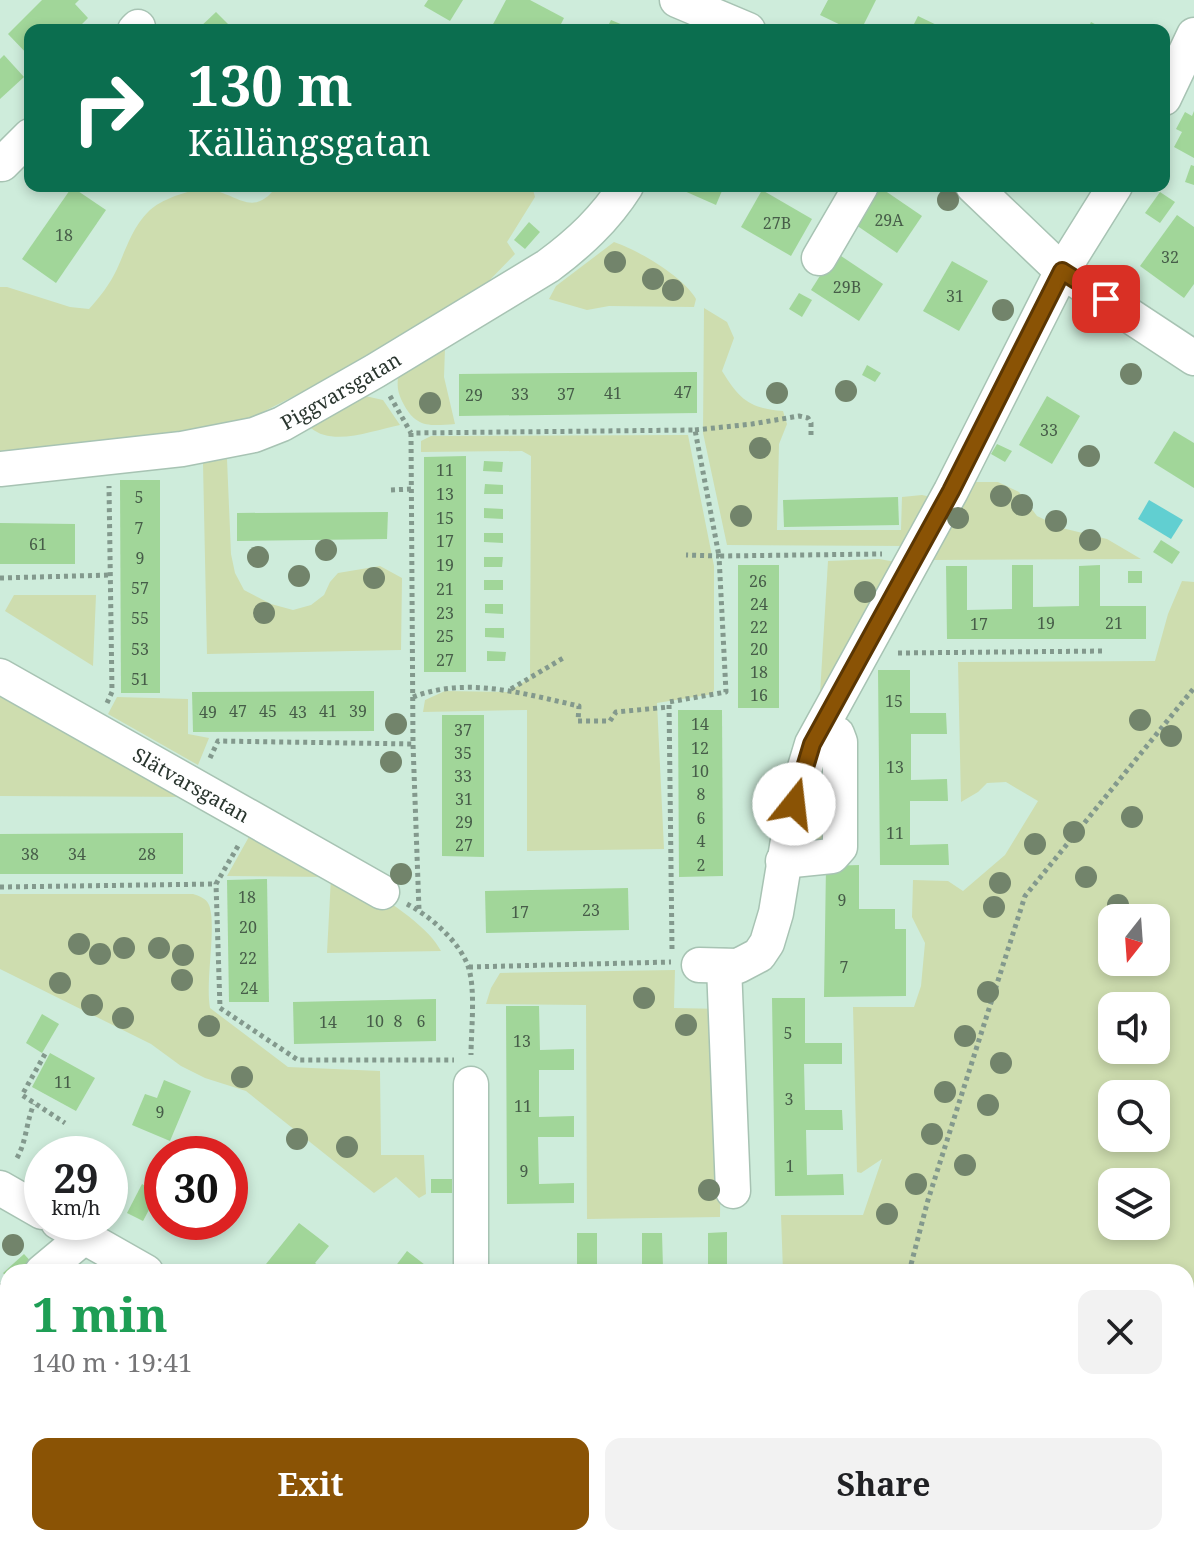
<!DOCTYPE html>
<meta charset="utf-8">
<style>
:root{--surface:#fff;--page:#f2f2f2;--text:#202124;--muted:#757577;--accent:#8a5305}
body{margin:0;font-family:"Noto Serif",serif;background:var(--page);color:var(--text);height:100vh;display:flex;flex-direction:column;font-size:30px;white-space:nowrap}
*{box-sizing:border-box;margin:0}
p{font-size:26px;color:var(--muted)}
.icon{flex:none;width:44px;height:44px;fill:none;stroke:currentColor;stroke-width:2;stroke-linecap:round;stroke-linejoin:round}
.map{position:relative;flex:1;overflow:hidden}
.panel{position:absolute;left:0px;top:1264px;width:1194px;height:282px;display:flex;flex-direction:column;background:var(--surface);border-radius:24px 24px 0 0;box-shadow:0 4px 12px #0003}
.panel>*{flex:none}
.banner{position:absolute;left:24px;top:24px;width:1146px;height:168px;border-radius:16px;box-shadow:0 4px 12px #0003;background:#0b6e4f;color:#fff;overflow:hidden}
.needle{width:52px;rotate:197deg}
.tools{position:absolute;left:1098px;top:904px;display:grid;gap:16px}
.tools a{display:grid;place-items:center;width:72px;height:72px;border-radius:16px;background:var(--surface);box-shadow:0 4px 12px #0003;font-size:40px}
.speed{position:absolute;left:24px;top:1136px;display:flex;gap:16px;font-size:40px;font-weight:700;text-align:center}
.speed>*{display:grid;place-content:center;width:104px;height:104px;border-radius:50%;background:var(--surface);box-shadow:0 4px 12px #0003;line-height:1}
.speed small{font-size:20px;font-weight:400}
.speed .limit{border:12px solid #d22;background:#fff;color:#111}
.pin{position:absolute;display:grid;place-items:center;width:68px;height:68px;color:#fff;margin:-34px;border-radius:16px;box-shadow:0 4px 12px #0006}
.me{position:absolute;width:88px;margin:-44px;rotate:16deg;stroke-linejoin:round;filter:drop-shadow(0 0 6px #0008)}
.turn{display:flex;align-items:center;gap:28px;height:168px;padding:0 32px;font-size:36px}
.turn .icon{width:104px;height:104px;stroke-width:2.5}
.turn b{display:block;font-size:56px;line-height:68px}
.round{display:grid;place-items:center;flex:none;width:84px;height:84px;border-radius:16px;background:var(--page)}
.overview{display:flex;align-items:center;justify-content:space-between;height:136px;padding:0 32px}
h1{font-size:48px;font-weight:700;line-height:60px;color:#1e9e55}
.primary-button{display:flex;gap:16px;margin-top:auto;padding:16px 32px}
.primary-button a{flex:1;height:92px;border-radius:16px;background:var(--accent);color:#fff;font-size:32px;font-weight:700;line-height:92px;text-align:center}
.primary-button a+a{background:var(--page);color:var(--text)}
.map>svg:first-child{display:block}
</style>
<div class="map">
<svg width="1194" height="1545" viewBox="0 0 1194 1545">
<rect width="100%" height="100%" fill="#ceecdb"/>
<!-- green -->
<g fill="#ceddaf" fill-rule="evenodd">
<path d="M277,186h255l3,11 -28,45 8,12 -33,34 -170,99 -61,31 -36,9 -215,28v-168h7l63,20 19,2c11,-12 21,-25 28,-40 10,-22 19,-53 43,-66 10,-6 35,-15 46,-14 31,3 46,31 71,-3z"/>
<path d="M614,242c24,8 70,35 82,57l-2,8 -85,-1 -22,4 -38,-11 7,-13z"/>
<path d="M704,308l23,14 7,16 -12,33c18,29 27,37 61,40l4,13 -8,20 -2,86h124l1,-33 20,-2 9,2 -23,49 -181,-1 -24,-112z"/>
<path d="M445,348l-1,29 11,47c-26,2 -39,4 -52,-21 -5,-10 -6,-15 -5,-26z"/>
<path d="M365,396l18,4 17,25c-26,5 -67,22 -89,3z"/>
<polygon points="688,435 714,566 714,689 713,694 657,703 664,849 527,851 527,710 423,712 425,700 445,691 508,692 530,678 531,456 522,451 421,452 421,441 431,436"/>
<polygon points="227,459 231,554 235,573 244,590 271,604 293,610 311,605 324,595 330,582 338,573 380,566 402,578 401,650 207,654 203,463"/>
<polygon points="975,482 998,482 1019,492 1037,516 1062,528 1107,539 1141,559 931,560"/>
<polygon points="879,559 896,562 828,691 820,694 828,561"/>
<path d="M1182,581l12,1v963h-381v-7h373v-266h-403l-2,-57h82l19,-56 -21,14 -4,-1 -4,-165h61l7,-21 4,-43 -13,-26 1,-37 35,1 15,10 42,-36 33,-54 -32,-19 -19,1 -9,9 -17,10 -3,-140 197,-1 13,-47zM1112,918h44v44h-44zM1112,1006h44v44h-44zM1112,1094h44v44h-44zM1112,1182h44v44h-44z"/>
<polygon points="14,595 96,595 93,666 5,611"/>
<polygon points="0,680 202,797 0,796"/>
<polygon points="117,697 188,699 188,734 209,738 198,765 108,714"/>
<path d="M824,755l7,89 -24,-1c-8,-20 11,-67 17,-88z"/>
<path d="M255,826c45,25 165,82 186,125l-114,2 4,-76 -104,-1z"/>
<path d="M0,894h193c6,2 13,4 16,11 8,20 -4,76 1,103l78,59 92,4 1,84h43l2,39 -7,4 -23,-21 -22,16 -128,-102 -41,-13 -24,-12 -30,-22 -151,-75z"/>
<polygon points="675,970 674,1008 723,1009 720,1217 587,1219 586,1005 486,1004 491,988 500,973"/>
</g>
<!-- water -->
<polygon fill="#61cfd1" points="1149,500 1183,520 1171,539 1138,519"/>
<!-- building -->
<g fill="#a1d699">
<polygon points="42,0 79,0 75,4 88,18 76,30 30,30 30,57 8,34"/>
<polygon points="428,0 463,0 450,21 424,6"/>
<polygon points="506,0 530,0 564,18 558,30 495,30 491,28"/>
<polygon points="828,0 876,0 861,30 851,30 820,15"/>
<polygon points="216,12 234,30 197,30"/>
<polygon points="918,16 947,30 911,30"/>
<polygon points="611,20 635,30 606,30"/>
<polygon points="1091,22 1106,30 1087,30"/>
<polygon points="4,55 24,77 0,99 0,59"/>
<polygon points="1194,111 1194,158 1174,147 1182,132 1176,129 1185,112 1192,116"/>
<polygon points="1191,165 1194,166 1194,185 1185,182"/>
<polygon points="673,186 724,186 716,205"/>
<polygon points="72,187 106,210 56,283 22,259"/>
<polygon points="881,188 922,216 897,253 856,225"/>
<polygon points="762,190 812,219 791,256 741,227"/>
<polygon points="1160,192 1175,202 1160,223 1145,213"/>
<polygon points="1177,215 1194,227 1194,284 1184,298 1140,266"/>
<polygon points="529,222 540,232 525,249 514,240"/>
<polygon points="835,252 883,284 859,321 811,290"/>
<polygon points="952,261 988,281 959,331 923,311"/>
<polygon points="799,293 812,300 802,317 789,309"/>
<polygon points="867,365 881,373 875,382 862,375"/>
<polygon points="697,372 697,413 459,416 459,374"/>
<polygon points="1047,396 1080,416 1052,464 1019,445"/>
<polygon points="1174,431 1194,443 1194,488 1154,463"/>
<polygon points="997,444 1012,451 1005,462 991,454"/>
<polygon points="466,456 466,672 424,672 424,457"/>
<polygon points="484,461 503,462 502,472 483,471"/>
<polygon points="120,480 160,480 160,693 121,693"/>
<polygon points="485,484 503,485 503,494 484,494"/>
<polygon points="898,497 899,525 784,527 783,500"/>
<polygon points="484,508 503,509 503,519 484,518"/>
<polygon points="388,512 387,539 237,541 237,513"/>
<polygon points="0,523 75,524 75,564 0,564"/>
<polygon points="484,533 503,533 503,543 484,542"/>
<polygon points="1161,540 1180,552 1172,564 1153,552"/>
<polygon points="484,557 503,557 502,567 484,567"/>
<rect x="738" y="565" width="41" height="143"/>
<polygon points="1012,565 1033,565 1033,607 1079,606 1079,566 1100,565 1100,606 1146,606 1146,639 947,639 946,566 967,566 967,610 1012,609"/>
<rect x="1128" y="571" width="14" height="12"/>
<rect x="484" y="580" width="19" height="10"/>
<polygon points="485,604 503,604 503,614 485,613"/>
<polygon points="485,628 504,628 504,638 485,637"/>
<polygon points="487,651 506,652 505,661 487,661"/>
<polygon points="878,670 910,670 910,713 946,713 947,734 911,734 911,780 947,779 948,801 910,801 910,845 948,844 949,865 880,865"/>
<polygon points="374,691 374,731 193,732 192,692"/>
<polygon points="678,710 722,710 723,876 679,877"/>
<polygon points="442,715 484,715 484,857 442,856"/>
<polygon points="183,833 183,874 0,874 0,834"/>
<polygon points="859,865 859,909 895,909 895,929 906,929 906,996 824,997 826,866"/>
<polygon points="267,879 269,1002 229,1002 227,880"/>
<polygon points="628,888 629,930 486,933 485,891"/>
<polygon points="772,998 805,998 805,1043 842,1043 842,1064 804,1064 805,1110 842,1110 843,1130 806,1130 807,1175 843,1174 844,1195 775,1196"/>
<polygon points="436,999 436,1041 294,1044 293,1002"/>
<polygon points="506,1006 539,1006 540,1050 574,1049 574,1070 539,1070 539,1117 574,1116 574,1137 538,1137 539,1184 574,1183 574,1203 507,1204"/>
<polygon points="42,1014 59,1024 42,1053 26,1043"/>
<polygon points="50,1053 95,1078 76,1111 32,1087"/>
<polygon points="164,1080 191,1091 170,1141 132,1125 145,1094 157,1098"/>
<polygon points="69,1139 86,1148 82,1154 61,1154"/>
<rect x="431" y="1179" width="21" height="14"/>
<polygon points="142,1184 158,1193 143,1221 127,1213"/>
<polygon points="230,1187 245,1196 230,1221"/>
<polygon points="299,1223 329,1246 315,1263 327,1272 267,1272 262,1269"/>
<polygon points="727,1232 727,1266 772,1266 772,1272 601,1272 601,1269 642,1269 642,1233 662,1233 663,1268 708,1267 708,1233"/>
<rect x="577" y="1233" width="20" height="39"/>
<polygon points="407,1251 429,1268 426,1272 391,1272"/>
<polygon points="24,1254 35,1266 28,1272 8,1272 8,1279 3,1273"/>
<polygon points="9,1538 24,1538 28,1545 0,1545"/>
<polygon points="59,1538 100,1538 92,1545 65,1545"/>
<polygon points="293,1538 341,1538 344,1545 297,1545"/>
<polygon points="378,1538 420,1538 424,1545 382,1545"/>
</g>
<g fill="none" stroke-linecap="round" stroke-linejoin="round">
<!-- minor casing -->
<g stroke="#a7c3b3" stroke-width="37">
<g id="minor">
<polyline points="677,0 748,30"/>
<polyline points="135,30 138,27"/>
<polyline points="1164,98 1194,35"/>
<polyline points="2,164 30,136"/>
<polyline points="973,186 1062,271 1194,358"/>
<polyline points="819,258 861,186"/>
<path id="s1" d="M0,469l182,-20 72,-14 28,-11 93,-53 173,-105c31,-23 57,-47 78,-80"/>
<path id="s2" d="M0,676l382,216"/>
<polyline points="783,861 832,856 840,847 840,742 837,734 819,733"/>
<polyline points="699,965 738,966 759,955 767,943 776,913 794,804 812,744 951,491 1062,271 1115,186"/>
<polyline points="724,966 733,1191"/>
<polyline points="0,1188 42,1212"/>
<polyline points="58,1222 146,1272"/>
<polyline points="42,1272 84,1237"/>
<polyline points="471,1272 471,1084"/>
<polyline points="0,1307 8,1300"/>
<polyline points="523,1538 529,1545"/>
<polyline points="178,1545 191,1538"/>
</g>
</g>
<!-- path -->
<g stroke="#83998d" stroke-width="5" stroke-dasharray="4 4" stroke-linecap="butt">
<polyline points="390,396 411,433 695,430 719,556 882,554"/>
<polyline points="695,430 752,424 799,416 808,418 811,423 811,436"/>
<polyline points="411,433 413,744 419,910"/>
<polyline points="391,490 412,489"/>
<polyline points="0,578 112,575"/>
<polyline points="898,653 1105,651"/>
<polyline points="511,689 565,657"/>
<path d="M413,697c55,-21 111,-3 166,9l-1,15h32l6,-9 53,-5"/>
<polyline points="107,703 112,692 109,486"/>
<polyline points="210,758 218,741 413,744"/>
<polyline points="238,846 216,884 220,1008 298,1060 454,1060"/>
<polyline points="0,887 216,884"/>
<path d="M407,904c23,12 52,37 61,62 8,23 3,64 3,89"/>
<polyline points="672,949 669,702 726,692 719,556 686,555"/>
<polyline points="469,967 671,962"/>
<polyline points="45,1054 22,1095 65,1123"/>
<path d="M17,1158c10,-18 9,-36 17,-54"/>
<polyline points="909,1272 928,1200 1025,896 1194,688"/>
<polyline points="807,1545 809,1538"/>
</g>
<!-- minor -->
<use href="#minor" stroke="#fff" stroke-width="34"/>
</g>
<!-- trees -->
<g fill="#72846b">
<circle cx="948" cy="200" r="11"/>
<circle cx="615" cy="262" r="11"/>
<circle cx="653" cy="279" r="11"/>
<circle cx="673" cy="290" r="11"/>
<circle cx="1003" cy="310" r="11"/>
<circle cx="1131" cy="374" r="11"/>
<circle cx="846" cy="391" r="11"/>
<circle cx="777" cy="393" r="11"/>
<circle cx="430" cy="403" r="11"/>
<circle cx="760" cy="448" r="11"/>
<circle cx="1089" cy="456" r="11"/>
<circle cx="1001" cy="496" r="11"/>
<circle cx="1022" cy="505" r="11"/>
<circle cx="741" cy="516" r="11"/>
<circle cx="958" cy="518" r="11"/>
<circle cx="1056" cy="521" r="11"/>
<circle cx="1090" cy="540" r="11"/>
<circle cx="326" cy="550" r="11"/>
<circle cx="258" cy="557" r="11"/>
<circle cx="299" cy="576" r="11"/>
<circle cx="374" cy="578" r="11"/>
<circle cx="865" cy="592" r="11"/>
<circle cx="264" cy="613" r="11"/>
<circle cx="1140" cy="720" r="11"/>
<circle cx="396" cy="724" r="11"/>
<circle cx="1171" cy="736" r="11"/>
<circle cx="391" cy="762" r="11"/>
<circle cx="1132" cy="817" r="11"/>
<circle cx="1074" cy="832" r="11"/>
<circle cx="1035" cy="844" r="11"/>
<circle cx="401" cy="874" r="11"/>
<circle cx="1086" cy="877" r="11"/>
<circle cx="1000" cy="883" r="11"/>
<circle cx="1118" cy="905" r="11"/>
<circle cx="994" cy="907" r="11"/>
<circle cx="79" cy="944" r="11"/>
<circle cx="124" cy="948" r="11"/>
<circle cx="159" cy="948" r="11"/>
<circle cx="100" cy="954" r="11"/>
<circle cx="183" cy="955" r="11"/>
<circle cx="182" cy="980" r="11"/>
<circle cx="60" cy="983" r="11"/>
<circle cx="988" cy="992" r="11"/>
<circle cx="644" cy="998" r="11"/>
<circle cx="92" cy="1005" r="11"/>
<circle cx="123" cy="1018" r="11"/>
<circle cx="686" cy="1025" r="11"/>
<circle cx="209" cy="1026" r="11"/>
<circle cx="965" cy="1036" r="11"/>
<circle cx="1001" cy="1063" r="11"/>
<circle cx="242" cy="1077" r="11"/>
<circle cx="945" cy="1092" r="11"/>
<circle cx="988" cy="1105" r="11"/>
<circle cx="932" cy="1134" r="11"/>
<circle cx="297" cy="1139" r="11"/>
<circle cx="347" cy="1147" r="11"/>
<circle cx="965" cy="1165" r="11"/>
<circle cx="916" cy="1184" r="11"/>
<circle cx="709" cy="1190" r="11"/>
<circle cx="887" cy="1214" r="11"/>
<circle cx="13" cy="1245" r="11"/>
</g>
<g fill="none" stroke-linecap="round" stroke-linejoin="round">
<!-- route casing -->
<g stroke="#5a3603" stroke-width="20">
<polyline id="route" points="794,804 812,744 951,491 1062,271 1106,299"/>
</g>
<!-- route -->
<use href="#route" stroke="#8a5305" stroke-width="14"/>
</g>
<g text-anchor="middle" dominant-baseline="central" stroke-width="8" stroke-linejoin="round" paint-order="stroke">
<!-- number labels -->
<g font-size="16" fill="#475d49">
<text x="889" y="220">29A</text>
<text x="777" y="223">27B</text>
<text x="64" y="235">18</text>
<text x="1170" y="257">32</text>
<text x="847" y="287">29B</text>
<text x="955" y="296">31</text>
<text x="683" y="392">47</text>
<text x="613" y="393">41</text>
<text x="520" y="394">33</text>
<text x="566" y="394">37</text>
<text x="474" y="395">29</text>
<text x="1049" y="430">33</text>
<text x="445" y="470">11</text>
<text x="445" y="494">13</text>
<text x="139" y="497">5</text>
<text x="445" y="518">15</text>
<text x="139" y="528">7</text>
<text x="445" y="541">17</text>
<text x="38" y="544">61</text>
<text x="140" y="558">9</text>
<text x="445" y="565">19</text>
<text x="758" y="581">26</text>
<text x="140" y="588">57</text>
<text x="445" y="589">21</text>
<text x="759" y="604">24</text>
<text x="445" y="613">23</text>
<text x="140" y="618">55</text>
<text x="1046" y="623">19</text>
<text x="1114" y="623">21</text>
<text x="979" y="624">17</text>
<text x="759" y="627">22</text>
<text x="445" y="636">25</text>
<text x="140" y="649">53</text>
<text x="759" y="649">20</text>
<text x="445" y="660">27</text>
<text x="759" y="672">18</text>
<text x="140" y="679">51</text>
<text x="759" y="695">16</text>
<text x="894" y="701">15</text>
<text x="238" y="711">47</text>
<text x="268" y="711">45</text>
<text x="328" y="711">41</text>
<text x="358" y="711">39</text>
<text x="208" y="712">49</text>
<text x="298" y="712">43</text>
<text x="700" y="724">14</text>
<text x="463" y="730">37</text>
<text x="700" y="748">12</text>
<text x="463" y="753">35</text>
<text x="895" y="767">13</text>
<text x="700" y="771">10</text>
<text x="463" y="776">33</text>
<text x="701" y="794">8</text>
<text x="464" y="799">31</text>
<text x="701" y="818">6</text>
<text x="464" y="822">29</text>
<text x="895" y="833">11</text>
<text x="701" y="841">4</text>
<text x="464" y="845">27</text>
<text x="30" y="854">38</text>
<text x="77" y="854">34</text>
<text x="147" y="854">28</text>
<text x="701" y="865">2</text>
<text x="247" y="897">18</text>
<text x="842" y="900">9</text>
<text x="591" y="910">23</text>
<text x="520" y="912">17</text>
<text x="248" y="927">20</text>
<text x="248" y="958">22</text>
<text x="844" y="967">7</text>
<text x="249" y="988">24</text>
<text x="375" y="1021">10</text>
<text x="398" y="1021">8</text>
<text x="421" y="1021">6</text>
<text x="328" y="1022">14</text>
<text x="788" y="1033">5</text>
<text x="522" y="1041">13</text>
<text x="63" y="1082">11</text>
<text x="789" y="1099">3</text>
<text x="523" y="1106">11</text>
<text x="160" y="1112">9</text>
<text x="790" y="1166">1</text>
<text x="524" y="1171">9</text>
</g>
<!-- street labels -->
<g font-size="20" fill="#29352e" stroke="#fff">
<text stroke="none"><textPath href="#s1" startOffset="354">Piggvarsgatan</textPath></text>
<text stroke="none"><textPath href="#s2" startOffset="220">Slätvarsgatan</textPath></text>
</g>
</g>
</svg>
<div class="tools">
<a><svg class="needle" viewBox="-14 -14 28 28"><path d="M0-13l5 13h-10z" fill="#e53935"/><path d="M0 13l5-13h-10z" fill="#757577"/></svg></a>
<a><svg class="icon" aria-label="sound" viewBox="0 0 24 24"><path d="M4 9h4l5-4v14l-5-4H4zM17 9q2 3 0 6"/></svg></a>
<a><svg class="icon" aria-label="search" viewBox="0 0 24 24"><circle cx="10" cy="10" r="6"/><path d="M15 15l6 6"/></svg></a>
<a><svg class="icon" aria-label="layers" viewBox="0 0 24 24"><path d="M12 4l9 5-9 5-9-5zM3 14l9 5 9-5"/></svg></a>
</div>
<div class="speed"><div>29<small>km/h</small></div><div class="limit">30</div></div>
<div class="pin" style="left:1106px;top:299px;background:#d93025"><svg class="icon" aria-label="arrive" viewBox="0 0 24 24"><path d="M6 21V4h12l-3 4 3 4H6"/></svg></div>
<svg class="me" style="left:794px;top:804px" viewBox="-20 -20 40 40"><circle r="19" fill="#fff"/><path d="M0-13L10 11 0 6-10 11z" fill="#8a5305"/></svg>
<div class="banner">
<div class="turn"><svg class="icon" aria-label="right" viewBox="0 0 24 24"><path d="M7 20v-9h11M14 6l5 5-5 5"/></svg><div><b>130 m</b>Källängsgatan</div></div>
</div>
<section class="panel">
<div class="overview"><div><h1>1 min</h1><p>140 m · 19:41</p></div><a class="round"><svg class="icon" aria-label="close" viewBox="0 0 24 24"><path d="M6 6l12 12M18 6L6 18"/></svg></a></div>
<div class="primary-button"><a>Exit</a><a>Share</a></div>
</section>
</div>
